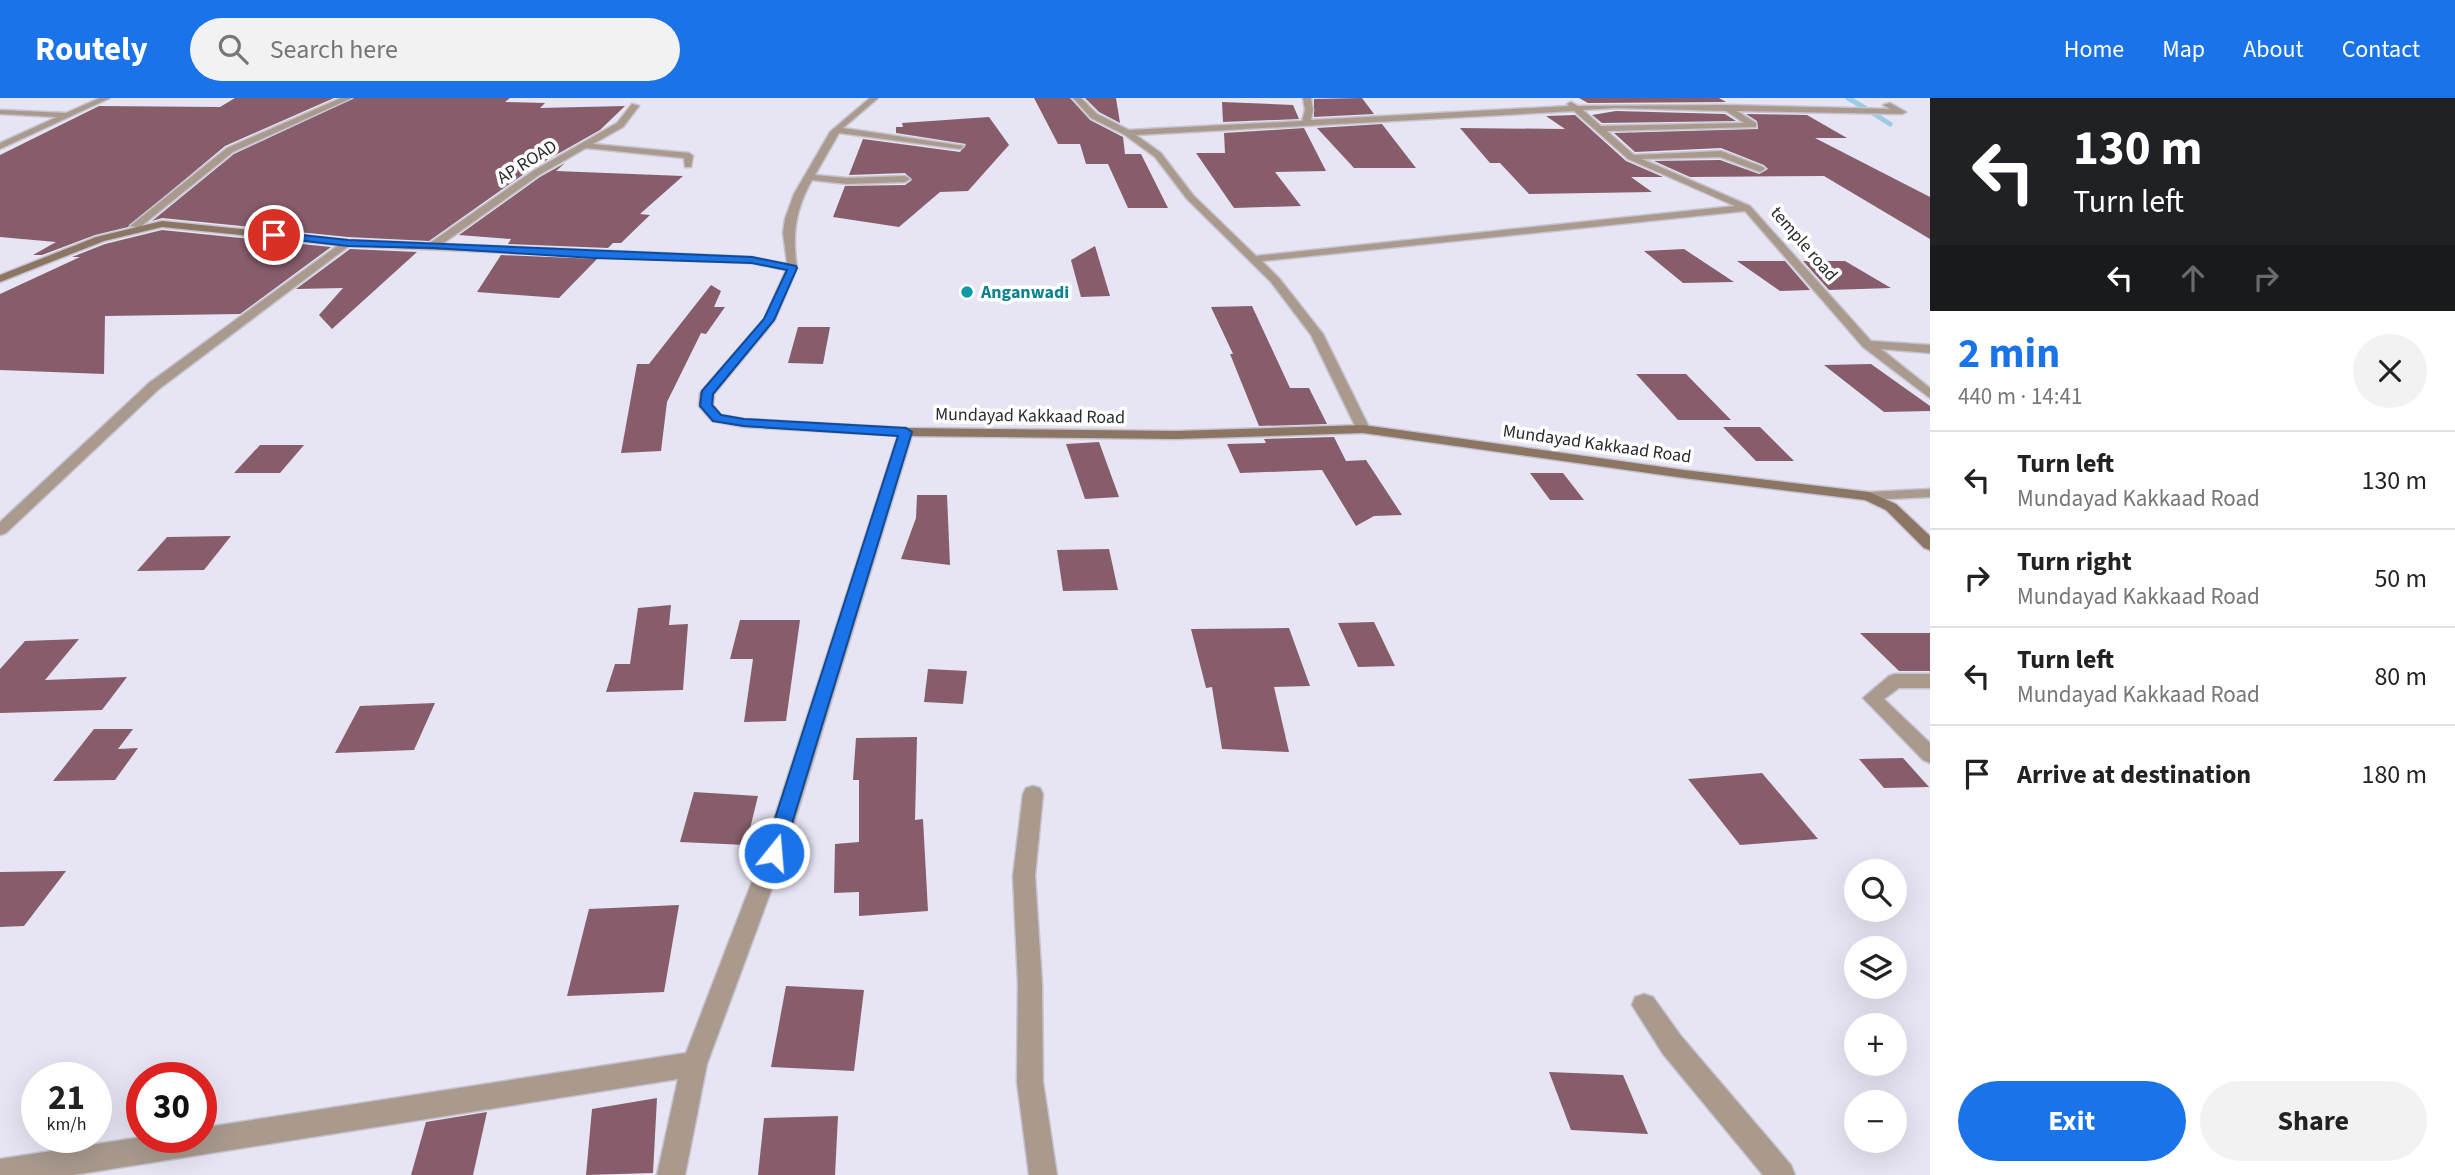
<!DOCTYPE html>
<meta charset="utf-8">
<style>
:root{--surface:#fff;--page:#f2f2f2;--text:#222;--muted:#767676;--line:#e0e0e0;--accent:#1a73e8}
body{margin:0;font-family:"Source Sans 3",sans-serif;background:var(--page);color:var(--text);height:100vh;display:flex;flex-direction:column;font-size:26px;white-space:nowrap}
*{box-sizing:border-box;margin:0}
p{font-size:23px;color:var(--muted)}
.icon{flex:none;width:38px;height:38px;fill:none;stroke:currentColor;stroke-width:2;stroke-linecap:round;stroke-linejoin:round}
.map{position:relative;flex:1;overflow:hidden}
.details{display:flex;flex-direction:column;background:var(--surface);width:525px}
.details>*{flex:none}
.guide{background:#202124;color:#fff;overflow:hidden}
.tools{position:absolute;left:1844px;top:761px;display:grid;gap:14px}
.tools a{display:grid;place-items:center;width:63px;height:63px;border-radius:50%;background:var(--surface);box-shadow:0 7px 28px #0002;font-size:35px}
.speed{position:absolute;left:21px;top:964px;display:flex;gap:14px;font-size:35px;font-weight:700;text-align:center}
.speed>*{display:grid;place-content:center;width:91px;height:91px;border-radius:50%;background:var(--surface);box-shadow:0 7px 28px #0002;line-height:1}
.speed small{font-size:18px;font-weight:400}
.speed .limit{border:10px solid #d22;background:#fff;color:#111}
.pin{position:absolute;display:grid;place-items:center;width:60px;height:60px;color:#fff;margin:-30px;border:4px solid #fff;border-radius:50%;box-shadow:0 2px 7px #0007}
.me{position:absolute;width:77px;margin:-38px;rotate:17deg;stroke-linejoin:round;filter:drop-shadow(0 0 5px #0008)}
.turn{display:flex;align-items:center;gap:24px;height:147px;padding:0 28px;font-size:32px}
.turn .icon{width:91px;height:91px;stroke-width:2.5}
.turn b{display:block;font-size:49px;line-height:60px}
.lanes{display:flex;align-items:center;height:66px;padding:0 28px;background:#0003;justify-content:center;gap:35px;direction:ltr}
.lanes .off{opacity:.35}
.round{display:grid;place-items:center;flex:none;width:74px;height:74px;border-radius:37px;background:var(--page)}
.headline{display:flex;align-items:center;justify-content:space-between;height:119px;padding:0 28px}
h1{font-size:42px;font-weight:700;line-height:52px;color:var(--accent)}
.cta{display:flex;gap:14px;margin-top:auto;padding:14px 28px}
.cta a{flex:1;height:80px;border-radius:42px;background:var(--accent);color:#fff;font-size:28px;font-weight:700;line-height:80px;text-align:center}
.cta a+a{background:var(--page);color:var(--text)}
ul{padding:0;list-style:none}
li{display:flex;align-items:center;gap:21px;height:98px;padding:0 28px;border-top:2px solid var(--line)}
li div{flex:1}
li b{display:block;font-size:26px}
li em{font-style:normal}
header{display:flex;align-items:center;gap:42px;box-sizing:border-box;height:98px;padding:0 35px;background:var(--accent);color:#fff}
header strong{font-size:33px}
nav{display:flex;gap:38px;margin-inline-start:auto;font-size:24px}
.search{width:490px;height:63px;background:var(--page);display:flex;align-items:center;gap:18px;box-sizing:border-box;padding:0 24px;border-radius:38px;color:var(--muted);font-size:26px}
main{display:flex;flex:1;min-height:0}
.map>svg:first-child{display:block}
</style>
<header>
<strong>Routely</strong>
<div class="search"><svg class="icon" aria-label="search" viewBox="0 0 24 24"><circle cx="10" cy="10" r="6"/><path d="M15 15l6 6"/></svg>Search here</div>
<nav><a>Home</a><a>Map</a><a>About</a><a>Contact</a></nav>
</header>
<main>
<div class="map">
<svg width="1930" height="1077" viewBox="0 0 1930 1077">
<rect width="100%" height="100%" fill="#e7e5f3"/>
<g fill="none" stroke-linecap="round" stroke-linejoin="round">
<!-- stream -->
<g stroke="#9fcae4" stroke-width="5">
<polyline points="1848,0 1865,10"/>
<polyline points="1871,14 1890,26"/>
</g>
</g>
<!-- building -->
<g fill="#875d6b">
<polygon points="235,0 334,0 225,48 128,129 95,137 42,157 33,157 56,144 0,139 0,57 99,8 220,9"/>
<polygon points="354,0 510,0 505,4 545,5 540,10 625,8 600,32 531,71 429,143 348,139 162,120 152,123 234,56"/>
<polygon points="1034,0 1070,0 1090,22 1123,39 1125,56 1141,56 1168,110 1128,110 1108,66 1086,66 1080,46 1058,46"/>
<polygon points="1085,0 1116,0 1120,25 1099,14"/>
<polygon points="1362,0 1374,16 1314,19 1314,1"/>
<polygon points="1579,0 1719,0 1726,4 1588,5"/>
<polygon points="1222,4 1293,7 1299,21 1223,24"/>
<polygon points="1616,13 1725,16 1736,23 1602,25 1592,17"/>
<polygon points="1746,16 1807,17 1847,40 1815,40 1930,99 1930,141 1824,78 1690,79 1654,63 1720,62 1759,76 1768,71 1764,67 1721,50 1635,54 1614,35 1758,31 1757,23"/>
<polygon points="1575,17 1626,63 1663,79 1631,79 1652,94 1529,96 1500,65 1490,65 1460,30 1565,31 1546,18"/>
<polygon points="989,19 1009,47 968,93 940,94 899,129 833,119 845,88 905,87 912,82 905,75 849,77 863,41 960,54 966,46 896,35 896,29 903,29 902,25"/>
<polygon points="1382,26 1416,70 1354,70 1317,30"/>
<polygon points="1304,30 1326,73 1275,74 1301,108 1234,110 1196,55 1225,55 1224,35"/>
<polygon points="565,65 556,73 683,78 640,116 650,117 621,145 613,145 608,150 508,146 511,141 459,137 540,79"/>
<polygon points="162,132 331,149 240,216 105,218 104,276 0,272 0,196 80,159 72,159 105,146"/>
<polygon points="1095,148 1110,198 1081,199 1071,162"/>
<polygon points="350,151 417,154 332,231 319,217 343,190 296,191"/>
<polygon points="1684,151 1734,184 1683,185 1644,153"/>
<polygon points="501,157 597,161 559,200 477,194"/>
<polygon points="1737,163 1785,163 1810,192 1780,193"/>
<polygon points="1803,163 1845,163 1891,190 1829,192"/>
<polygon points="711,187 721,193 714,209 725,209 706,236 701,235 667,304 661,353 621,355 637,266 649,266"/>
<polygon points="1252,208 1290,290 1309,290 1327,326 1259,328 1230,256 1233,256 1211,209"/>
<polygon points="798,229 830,229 823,266 788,265"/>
<polygon points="1871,266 1930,308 1930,313 1884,314 1824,267"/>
<polygon points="1636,276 1686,276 1731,322 1678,322"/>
<polygon points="1723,329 1760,329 1794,363 1756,363"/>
<polygon points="1334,339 1346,363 1366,362 1402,417 1374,418 1356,428 1322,372 1240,375 1227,346 1266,345 1264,341"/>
<polygon points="1099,344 1119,399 1085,401 1066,346"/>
<polygon points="260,347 304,347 280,375 234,375"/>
<polygon points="1530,375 1563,375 1584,402 1550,402"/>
<polygon points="917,397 947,397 950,467 901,461 916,420"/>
<polygon points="231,438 204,472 137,473 167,439"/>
<polygon points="1109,451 1118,492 1063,493 1057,452"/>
<polygon points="671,507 669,527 688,526 683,592 606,594 615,566 630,566 638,510"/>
<polygon points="740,522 800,522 786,623 744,624 753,561 730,561"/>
<polygon points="1374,524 1395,568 1358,569 1338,525"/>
<polygon points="1289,530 1310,588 1274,589 1289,654 1222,651 1212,589 1206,590 1191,531"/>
<polygon points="1860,535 1930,535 1930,573 1899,573"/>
<polygon points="79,541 45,582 127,579 102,612 0,615 0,571 25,543"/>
<polygon points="928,571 967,573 963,606 924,604"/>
<polygon points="435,605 414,652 335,655 360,608"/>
<polygon points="94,631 133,631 118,651 138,650 115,682 53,683"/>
<polygon points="917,639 915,722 923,721 928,813 859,818 859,794 834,795 835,746 859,744 859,682 853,682 856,640"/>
<polygon points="1903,660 1929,689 1884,690 1859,661"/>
<polygon points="1762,675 1818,741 1740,747 1688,681"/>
<polygon points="694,694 758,698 746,747 680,744"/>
<polygon points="66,773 24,828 0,829 0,774"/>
<polygon points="679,807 664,894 567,898 589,811"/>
<polygon points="786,888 864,892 854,973 771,969"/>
<polygon points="1549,974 1623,977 1648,1036 1571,1032"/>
<polygon points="657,1000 653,1075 586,1077 592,1011"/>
<polygon points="487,1014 473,1077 411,1077 426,1024"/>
<polygon points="838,1018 835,1077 758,1077 764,1020"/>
</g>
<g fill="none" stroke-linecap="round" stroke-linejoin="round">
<!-- street casing -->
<g stroke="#c5c3d0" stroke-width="3">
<g id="street">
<polygon points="100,0 110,0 0,51 0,45 57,19 0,16 0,12 66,15"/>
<polygon points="341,0 352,0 233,54 139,130 130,128 227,50"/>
<path d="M870,0h8l-35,30 121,18 -4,3 -121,-16 -24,42 32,3 58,-2 5,3 -5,3 -58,2 -35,-4c-17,30 -20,55 -15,88l-9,2 -5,-37 2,-14 9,-25 36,-62z"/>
<path d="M1073,0h8l16,16 32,16 173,-9 3,-11 -2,-12h8l2,12 -2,10 258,-14 -2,-2 4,-2 7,4 148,-1 164,4 -7,-4 7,-2 16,9 -4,2 -165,-3 19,12v4l-149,4 27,24 87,-4 42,16 2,2 -5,3 -40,-15 -78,2 108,47 121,135 59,4v8l-49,-4 49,39v10l-67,-51 -118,-136 -483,50 17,17 44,56 47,95 -2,3h-10l-47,-97 -40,-53 -84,-83 -32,-42 -30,-22 -34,-17zM1616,10l110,3 18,12 -143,3 -18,-16zM1574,13l54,48 107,47 -479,50 -63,-61 -32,-42 -25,-18z"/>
<polygon points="632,6 639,8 623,29 593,46 689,55 693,58 691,69 685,69 684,60 586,50 539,77 438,149 430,149 430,145 533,73 617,25"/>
<polygon points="344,143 353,145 159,291 6,435 0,437 0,424 149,285"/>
<polygon points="906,330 913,334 785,755 707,966 685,1077 657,1077 678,981 73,1077 0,1077 0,1061 142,1039 201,1040 201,1030 686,955 763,755 899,334"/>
<polygon points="1930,391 1930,399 1869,402 1862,398 1869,394"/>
<polygon points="1895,576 1930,576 1930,590 1899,590 1884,601 1930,645 1930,665 1923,662 1863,600 1889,578"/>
<polygon points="1033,688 1040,690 1043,696 1035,778 1042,886 1043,984 1057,1077 1029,1077 1017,984 1018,886 1013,778 1023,696 1026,690"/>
<polygon points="1644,896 1653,899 1681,938 1791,1067 1795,1077 1763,1077 1663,956 1632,907 1635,899"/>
</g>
</g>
<!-- secondary casing -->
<g stroke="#c5c3d0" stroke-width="3">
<polygon id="secondary" points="162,123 348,142 752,159 796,168 797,170 775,222 714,296 713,307 721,317 744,321 906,330 1176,333 1363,327 1684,372 1869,394 1896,406 1930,438 1930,452 1924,450 1886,412 1865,402 1684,380 1363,335 1176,341 906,338 744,329 712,323 699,308 700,295 764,221 786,172 752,165 348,148 162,129 104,143 0,184 0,177 96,139"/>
</g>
<!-- street -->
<use href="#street" fill="#aa9a8e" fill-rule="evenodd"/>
<!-- secondary -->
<use href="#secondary" fill="#8c7563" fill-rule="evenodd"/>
</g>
<!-- route -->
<polygon fill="#1a73e8" stroke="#114b97" stroke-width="2" points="274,134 348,142 752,159 796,168 797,170 774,222 713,296 712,307 721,317 744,321 906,330 912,334 781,761 774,764 767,761 764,755 898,338 744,328 713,323 700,308 702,293 764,221 787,172 752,165 593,160 434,150 348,148 271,139 269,137"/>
<!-- markers -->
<circle fill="#0f9aa8" stroke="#fff" stroke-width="2.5" cx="967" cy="194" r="7"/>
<g text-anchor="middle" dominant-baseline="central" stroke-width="7" stroke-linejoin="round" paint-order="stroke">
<!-- far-street labels -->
<g font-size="18" fill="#2b2a2f" stroke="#fff">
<text transform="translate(527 64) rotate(-32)">AP ROAD</text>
<text transform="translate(1804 146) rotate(49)">temple road</text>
<text transform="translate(1030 318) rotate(1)">Mundayad Kakkaad Road</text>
<text transform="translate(1597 346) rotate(8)">Mundayad Kakkaad Road</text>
</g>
<!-- far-culture labels -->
<g font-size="18" font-weight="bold" fill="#0d838f" stroke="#fff" text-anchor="start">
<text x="981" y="194">Anganwadi</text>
</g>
</g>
</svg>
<div class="tools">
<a><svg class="icon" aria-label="search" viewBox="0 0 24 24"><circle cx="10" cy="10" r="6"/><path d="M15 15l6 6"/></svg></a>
<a><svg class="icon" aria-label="layers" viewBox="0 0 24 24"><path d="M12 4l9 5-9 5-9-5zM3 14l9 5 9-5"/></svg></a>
<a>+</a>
<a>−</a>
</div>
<div class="speed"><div>21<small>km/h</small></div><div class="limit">30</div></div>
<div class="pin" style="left:274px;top:137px;background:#d93025"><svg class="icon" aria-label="arrive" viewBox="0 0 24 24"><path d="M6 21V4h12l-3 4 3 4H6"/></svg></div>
<svg class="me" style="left:774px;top:755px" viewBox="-20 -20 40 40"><circle r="17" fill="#1a73e8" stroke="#fff" stroke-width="3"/><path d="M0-11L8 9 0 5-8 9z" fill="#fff"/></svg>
</div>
<section class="details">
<div class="guide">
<div class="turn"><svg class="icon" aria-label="left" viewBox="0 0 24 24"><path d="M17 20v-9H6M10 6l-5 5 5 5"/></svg><div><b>130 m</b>Turn left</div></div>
<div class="lanes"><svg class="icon" aria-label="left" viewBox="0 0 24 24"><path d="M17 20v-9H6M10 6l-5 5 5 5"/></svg><svg class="icon off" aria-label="ahead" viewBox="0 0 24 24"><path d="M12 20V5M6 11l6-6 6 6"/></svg><svg class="icon off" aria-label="right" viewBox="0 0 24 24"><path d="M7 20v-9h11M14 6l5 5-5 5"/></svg></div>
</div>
<div class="headline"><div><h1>2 min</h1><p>440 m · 14:41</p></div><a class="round"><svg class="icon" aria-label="close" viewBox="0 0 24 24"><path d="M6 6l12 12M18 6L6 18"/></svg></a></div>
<ul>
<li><svg class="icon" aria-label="left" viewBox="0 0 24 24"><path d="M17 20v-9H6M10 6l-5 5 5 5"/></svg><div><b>Turn left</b><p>Mundayad Kakkaad Road</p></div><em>130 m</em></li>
<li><svg class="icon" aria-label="right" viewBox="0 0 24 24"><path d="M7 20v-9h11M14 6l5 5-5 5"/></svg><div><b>Turn right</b><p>Mundayad Kakkaad Road</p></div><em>50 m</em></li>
<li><svg class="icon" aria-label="left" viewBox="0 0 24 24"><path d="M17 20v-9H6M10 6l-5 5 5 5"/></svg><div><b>Turn left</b><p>Mundayad Kakkaad Road</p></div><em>80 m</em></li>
<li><svg class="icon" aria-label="arrive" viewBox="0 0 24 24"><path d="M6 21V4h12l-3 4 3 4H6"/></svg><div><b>Arrive at destination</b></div><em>180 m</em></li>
</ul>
<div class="cta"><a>Exit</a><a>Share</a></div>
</section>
</main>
